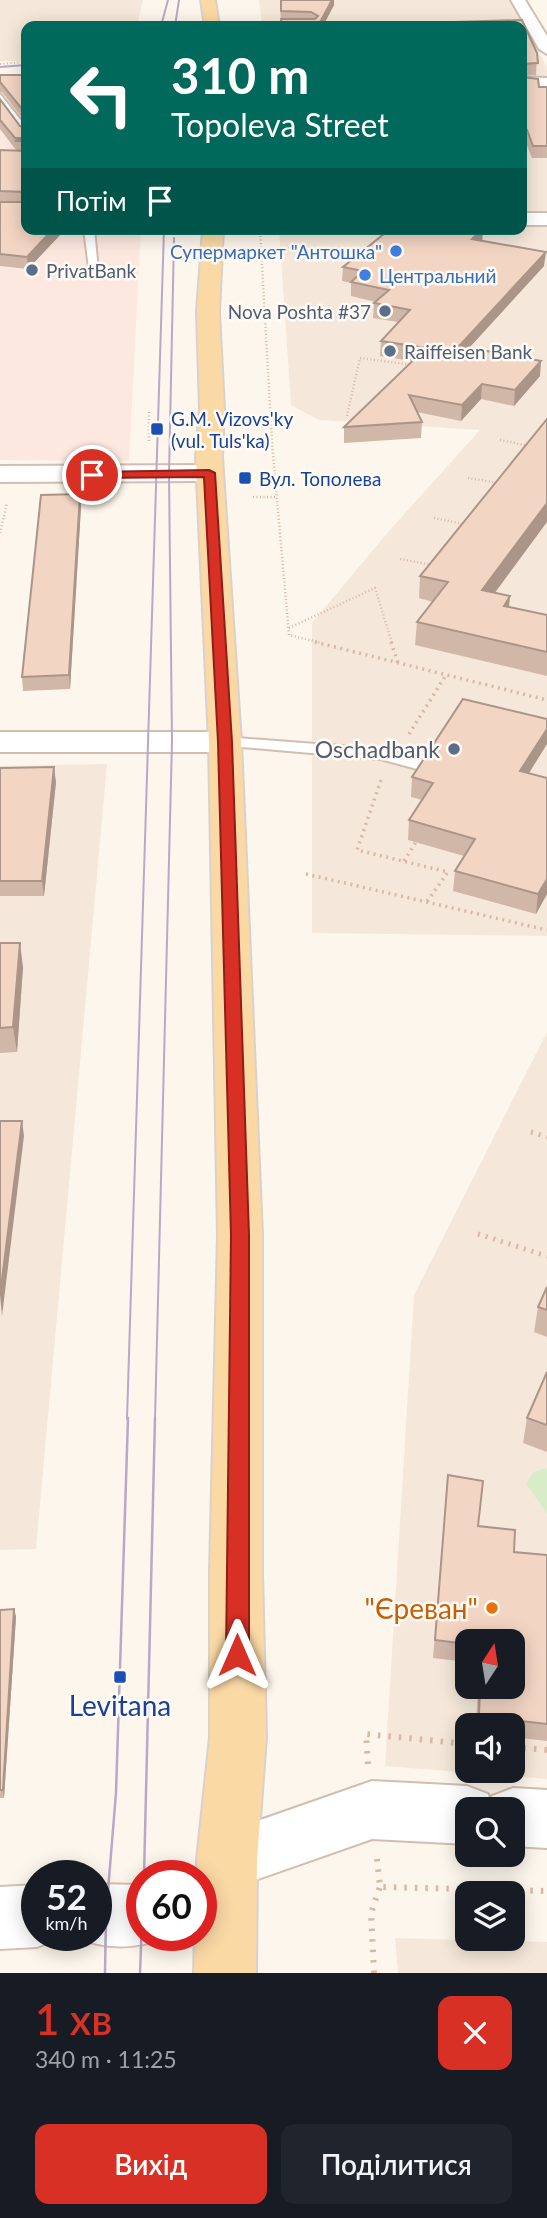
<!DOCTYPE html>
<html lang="uk">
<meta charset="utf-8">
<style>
:root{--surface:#171b24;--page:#20242c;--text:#f1f3f6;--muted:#9ea1a6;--accent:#d93025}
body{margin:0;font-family:Lato,sans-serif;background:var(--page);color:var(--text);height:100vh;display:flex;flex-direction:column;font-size:26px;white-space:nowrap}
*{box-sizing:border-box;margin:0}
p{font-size:23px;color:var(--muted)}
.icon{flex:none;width:38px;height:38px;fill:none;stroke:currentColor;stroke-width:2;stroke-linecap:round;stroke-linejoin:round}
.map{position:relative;height:1973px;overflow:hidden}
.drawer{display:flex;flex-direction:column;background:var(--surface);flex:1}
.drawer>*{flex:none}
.banner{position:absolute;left:21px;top:21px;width:506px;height:214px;border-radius:14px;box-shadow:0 4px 18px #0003;background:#00695c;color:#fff;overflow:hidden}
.needle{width:46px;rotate:12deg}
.fabs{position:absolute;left:455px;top:1629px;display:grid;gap:14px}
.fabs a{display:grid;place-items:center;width:70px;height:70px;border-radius:14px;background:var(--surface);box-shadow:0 4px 18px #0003;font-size:35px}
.speed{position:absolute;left:21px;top:1860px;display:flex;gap:14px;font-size:35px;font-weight:700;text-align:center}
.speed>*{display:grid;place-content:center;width:91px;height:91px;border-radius:50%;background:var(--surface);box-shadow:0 4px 18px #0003;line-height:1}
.speed small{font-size:18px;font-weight:400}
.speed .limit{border:10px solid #d22;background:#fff;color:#111}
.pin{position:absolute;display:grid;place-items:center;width:60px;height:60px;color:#fff;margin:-30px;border:4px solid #fff;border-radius:50%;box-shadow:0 2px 7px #0007}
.me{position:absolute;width:77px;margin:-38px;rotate:0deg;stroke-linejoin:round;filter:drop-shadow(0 0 5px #0008)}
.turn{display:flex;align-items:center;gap:24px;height:147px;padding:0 35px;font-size:32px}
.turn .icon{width:91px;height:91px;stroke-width:2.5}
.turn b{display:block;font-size:49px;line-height:60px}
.then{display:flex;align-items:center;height:66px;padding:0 35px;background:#0003;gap:14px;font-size:26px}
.round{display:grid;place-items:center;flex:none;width:74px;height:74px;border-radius:14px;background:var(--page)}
.overview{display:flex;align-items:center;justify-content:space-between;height:119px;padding:0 35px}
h1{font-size:42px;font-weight:600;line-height:52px;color:var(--accent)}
.cta{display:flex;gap:14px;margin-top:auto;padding:14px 35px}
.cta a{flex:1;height:80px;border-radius:14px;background:var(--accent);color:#fff;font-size:28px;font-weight:600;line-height:80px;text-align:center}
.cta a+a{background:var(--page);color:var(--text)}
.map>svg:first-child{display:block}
</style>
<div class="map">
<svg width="547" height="1973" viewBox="0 0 547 1973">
<rect width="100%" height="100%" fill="#fdf6ec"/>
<!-- residential -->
<g fill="#f5e8da" fill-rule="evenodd">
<polygon points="0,0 143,0 137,26 26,26 26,61 0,61"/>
<polygon points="259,0 509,0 547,67 547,77 522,76 522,26 262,26"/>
<polygon points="522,85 547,86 547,215 522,215"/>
<polygon points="522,224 547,224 547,936 312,933 312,623 389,531 480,430 319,420 291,405 279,229 522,229"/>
<polygon points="107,764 36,1549 0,1550 0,766"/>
<path d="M547,1032v747l-162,-13 29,-471zM467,1642h46v45h-46zM467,1726h46v45h-46z"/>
<polygon points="395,1938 547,1942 547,1973 398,1973"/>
</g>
<!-- commercial -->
<polygon fill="#fde8e0" points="0,84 26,84 26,229 141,229 129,461 0,460"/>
<!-- green -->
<polygon fill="#d8ecc9" points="547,1468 547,1513 526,1484 534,1472"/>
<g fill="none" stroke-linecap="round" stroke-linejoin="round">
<!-- service casing -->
<g stroke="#d1beb0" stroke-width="4">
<g id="service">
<polygon points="209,23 311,24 315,26 209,26"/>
<polygon points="0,94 26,127 26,136 23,135 0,103"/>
<polygon points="84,229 94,229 98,270 89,268"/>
<polygon points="225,737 381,749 423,760 425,764 417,769 380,759 219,745 217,742 219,739"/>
</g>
</g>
<!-- minor casing -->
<g stroke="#d1beb0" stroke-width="4">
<g id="minor">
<polygon points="511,0 525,0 547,36 547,54 539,49"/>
<polygon points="522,77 547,78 547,88 522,87"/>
<rect x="522" y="213" width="25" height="12"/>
<polygon points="209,465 218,467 222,473 218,479 209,481 0,482 0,466"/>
<polygon points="0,732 225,732 237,735 241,742 237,749 225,752 0,752"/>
<polygon points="372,1781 467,1786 488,1794 490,1801 492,1796 513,1788 547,1790 547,1848 513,1846 513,1810 467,1810 467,1844 372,1839 227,1890 206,1881 197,1860 206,1839"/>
</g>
</g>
<!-- secondary casing -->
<g stroke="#d6c0b0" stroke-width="4">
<g id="secondary">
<path d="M96,1884l46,1v51h22v2c-31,12 -59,11 -90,-1l22,-1z"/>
<polygon points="37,1885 37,1936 59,1936 59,1938 37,1947 0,1949 0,1887"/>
</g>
</g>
<!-- primary casing -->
<g stroke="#dad1cd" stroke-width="4">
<g id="primary">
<polygon points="201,0 215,0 219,26 205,26"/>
<polygon points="203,229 223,229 219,312 224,409 222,457 241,742 262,1235 262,1572 266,1737 257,1860 256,1973 194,1973 195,1936 201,1936 201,1876 197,1876 197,1860 210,1737 210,1572 218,1235 209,742 196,457 200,409 197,312"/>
</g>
</g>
<!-- path-far4 -->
<polyline stroke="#d9b8a5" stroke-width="2" stroke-dasharray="1 2.5" stroke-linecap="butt" points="0,64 26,62"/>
<!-- path-far3 -->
<g stroke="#d9b8a5" stroke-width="2.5" stroke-dasharray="1 2.5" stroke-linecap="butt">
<polyline points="260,229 272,443 289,635 322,643"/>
<polyline points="149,412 149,443"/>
<polyline points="347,416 360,358 412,365"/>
<polyline points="500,440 530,446"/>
<polyline points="468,478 498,483"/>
<polyline points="253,497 277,497"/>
<polyline points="434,518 468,525"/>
<polyline points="0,533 7,503"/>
<polyline points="400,559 433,565"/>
<polyline points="289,628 375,588 392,643"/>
</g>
<!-- path-far2 -->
<g stroke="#d9b8a5" stroke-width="3.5" stroke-dasharray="2 4.5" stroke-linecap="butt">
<polyline points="315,642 547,700"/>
<polyline points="391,642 398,663"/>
<polyline points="409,734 446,675"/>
<polyline points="381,780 357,850 448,872 426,903"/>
<polyline points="404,861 416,842"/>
<polyline points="306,874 547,930"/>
</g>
<!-- path-far1 -->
<g stroke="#d9b8a5" stroke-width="5" stroke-dasharray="2 6" stroke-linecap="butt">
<polyline points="531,1132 547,1137"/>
<polyline points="478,1234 547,1256"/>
</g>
<!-- path -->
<g stroke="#d9b8a5" stroke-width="6" stroke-dasharray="2.5 8" stroke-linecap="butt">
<polyline points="513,1747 547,1750"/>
<polyline points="368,1764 366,1734 467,1744"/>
<polyline points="377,1859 380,1887 547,1891"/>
<polyline points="374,1973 371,1913 380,1887"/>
</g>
<!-- service -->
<use href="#service" fill="#fff" fill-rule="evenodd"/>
<!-- minor -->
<use href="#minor" fill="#fff" fill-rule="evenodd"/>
<!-- secondary -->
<use href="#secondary" fill="#fff" fill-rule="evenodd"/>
<!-- primary -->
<use href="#primary" fill="#fbd9a5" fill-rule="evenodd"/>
<!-- tram-far1 -->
<g stroke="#b9a8c9" stroke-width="2">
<polyline points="161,26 168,0"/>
<polyline points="175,26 179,0"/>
<polyline points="0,67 26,65"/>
<polyline points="127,1419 164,229"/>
<polyline points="155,1419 172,741 169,475 174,238"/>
</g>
<!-- tram -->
<g stroke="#b9a8c9" stroke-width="2.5">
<polyline points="144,1876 155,1418"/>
<polyline points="105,1973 106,1915 116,1793 128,1418"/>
<polyline points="140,1973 142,1921"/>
</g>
</g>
<!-- wall -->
<g fill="#d1b7a8">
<polygon points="280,0 334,5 323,26 281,26"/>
<polygon points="522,20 537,53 536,75 522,75 522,26 454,26 455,22"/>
<polygon points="0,75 26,75 26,123 2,92 0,92"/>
<polygon points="522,77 539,87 547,87 547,158 532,158 526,143 522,143"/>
<polygon points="0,99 20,126 26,127 26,229 59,229 60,235 28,269 0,266 0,150 16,150 0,129"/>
<polygon points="483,229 482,241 544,266 469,348 540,376 514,406 481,399 461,421 417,412 422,422 421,438 344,443 344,427 412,361 380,356 381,341 398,322 373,318 374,303 376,302 351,296 351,283 342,281 343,267"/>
<polygon points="80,494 81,507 70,689 23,691 22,677"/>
<polygon points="420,576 495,592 509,607 547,615 547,676 415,645 417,622 433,602 419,598"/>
<polygon points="0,768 56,782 44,896 0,896"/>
<polygon points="529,774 547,894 536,914 453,891 455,871 464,856 408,840 409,820 422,800 411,797 412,777"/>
<polygon points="0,943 23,967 17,1052 0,1053"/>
<polygon points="547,1287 547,1337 534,1332 538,1307"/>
<polygon points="547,1372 547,1452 523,1443 527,1418"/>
<polygon points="448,1475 478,1526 514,1552 547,1555 547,1741 513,1737 513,1726 476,1726 478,1687 513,1687 513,1642 467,1642 467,1662 433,1658"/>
<polygon points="14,1609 16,1617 4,1798 0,1798 0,1610"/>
</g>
<!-- shaded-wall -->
<g fill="#aa9588">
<polygon points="332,0 334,0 334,5 323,26 318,26"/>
<polygon points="50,229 59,229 60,235 28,269 27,257"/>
<polygon points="483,229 482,243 472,239"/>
<polygon points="546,252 544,266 457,361 459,346"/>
<polygon points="541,361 540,376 514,406 515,390"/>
<polygon points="482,384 481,399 461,421 462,405"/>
<polygon points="80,494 81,507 70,689 69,675"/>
<polygon points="547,503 547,522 480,613 482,590"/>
<polygon points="510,596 508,619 504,606"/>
<polygon points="547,729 547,744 518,791 520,771"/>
<polygon points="54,767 56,782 44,896 42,881"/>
<polygon points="547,879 547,894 536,914 538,894"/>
<polygon points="20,943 23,967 17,1052 13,1027"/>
<polygon points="22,1121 24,1136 2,1316 0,1295"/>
<polygon points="14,1609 16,1617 4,1798 3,1790"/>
</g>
<!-- building -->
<g fill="#f3d5c3" stroke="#aa9588" stroke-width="2">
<polygon points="281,0 332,0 318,26 282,26 281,19 315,19 318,16 311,12 281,11"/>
<polygon points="522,20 537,53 538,63 522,64 522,26 456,26 455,22"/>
<polygon points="0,75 26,75 26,114 0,82"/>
<polygon points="522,77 538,79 539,87 547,87 547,146 533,146 527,130 522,131"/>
<polygon points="0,99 20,126 26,127 26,141 15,141 23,138 15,138 0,120"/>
<polygon points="0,150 26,151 26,199 25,192 0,191"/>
<polygon points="0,202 26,202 26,229 53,229 27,257 0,254"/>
<polygon points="390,229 482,229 472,239 546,252 459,346 541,361 515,390 482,384 462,405 409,395 422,422 344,427 426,348 381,341 410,310 374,303 389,290 351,282 363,271 343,267"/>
<polygon points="547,419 547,503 482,590 510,596 504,606 547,615 547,652 417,622 448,582 420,576"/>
<polygon points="80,494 69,675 22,677 41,495"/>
<polygon points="463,699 547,719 547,729 520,771 547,778 547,879 538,894 455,871 475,839 409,820 433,783 412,777"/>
<polygon points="54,767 42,881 0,881 0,768"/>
<polygon points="0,943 20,943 13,1027 0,1028"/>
<polygon points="0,1121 22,1121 0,1295"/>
<polygon points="547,1287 547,1310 538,1307"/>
<polygon points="547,1372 547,1425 527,1418"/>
<polygon points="448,1475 483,1481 478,1526 515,1530 514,1552 547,1555 547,1724 479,1716 480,1687 513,1687 513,1642 467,1642 467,1644 435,1640"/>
<polygon points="14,1609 3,1790 0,1790 0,1610"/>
</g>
<!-- route -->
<polygon fill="#d93025" stroke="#8d1f18" stroke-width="2" points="209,470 215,473 232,742 249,1235 249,1655 245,1662 237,1666 229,1662 226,1655 231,1235 218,742 204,477 92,478 87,475 92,472"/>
<!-- markers -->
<g fill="#3f7fe0" stroke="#fffaf3" stroke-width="2.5">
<circle cx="396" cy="251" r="7"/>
<circle cx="365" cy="275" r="7"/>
</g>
<g fill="#5c6f8a" stroke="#fffaf3" stroke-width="2.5">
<circle cx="32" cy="270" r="7"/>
<circle cx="385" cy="311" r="7"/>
<circle cx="390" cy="351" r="7"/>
<circle cx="454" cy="749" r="7"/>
</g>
<g fill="#1a4fb4" stroke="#fffaf3" stroke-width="2.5">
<rect x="150" y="422" width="14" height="14" rx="3.5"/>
<rect x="238" y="471" width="14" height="14" rx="3.5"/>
<rect x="113" y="1670" width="14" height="14" rx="3.5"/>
</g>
<circle fill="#e8710a" stroke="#fffaf3" stroke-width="2.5" cx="492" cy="1608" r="7"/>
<g text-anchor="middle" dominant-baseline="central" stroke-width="5" stroke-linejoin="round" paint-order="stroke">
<!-- far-shop labels -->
<g font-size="19" fill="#366cbe" stroke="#fffaf3" text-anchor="end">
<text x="382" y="251">Супермаркет "Антошка"</text>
<text x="379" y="275" text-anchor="start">Центральний</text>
</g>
<!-- far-service labels -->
<g font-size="19" fill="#4e5e75" stroke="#fffaf3" text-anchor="start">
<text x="46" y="270">PrivatBank</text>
<text x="371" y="311" text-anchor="end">Nova Poshta #37</text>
<text x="404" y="351">Raiffeisen Bank</text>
</g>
<!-- far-transit labels -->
<g font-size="19" fill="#164399" stroke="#fffaf3" text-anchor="start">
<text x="171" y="418">G.M. Vizovs'ky<tspan x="171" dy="22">(vul. Tuls'ka)</tspan></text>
<text x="259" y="478">Вул. Тополева</text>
</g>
<!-- service labels -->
<g font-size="23" fill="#4e5e75" stroke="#fffaf3" text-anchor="end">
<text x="440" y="749">Oschadbank</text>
</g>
<!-- near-food labels -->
<g font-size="28" fill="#c56008" stroke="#fffaf3" text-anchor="end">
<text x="478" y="1608">"Єреван"</text>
</g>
<!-- near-transit labels -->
<g font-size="28" fill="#164399" stroke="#fffaf3">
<text x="120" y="1705">Levitana</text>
</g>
</g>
</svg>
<div class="fabs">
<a><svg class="needle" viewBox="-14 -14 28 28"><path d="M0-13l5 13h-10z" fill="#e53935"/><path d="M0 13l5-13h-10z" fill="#9ea1a6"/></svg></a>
<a><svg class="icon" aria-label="sound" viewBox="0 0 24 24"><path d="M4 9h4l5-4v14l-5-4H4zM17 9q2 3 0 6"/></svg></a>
<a><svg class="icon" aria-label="search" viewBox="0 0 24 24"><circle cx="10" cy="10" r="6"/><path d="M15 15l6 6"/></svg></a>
<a><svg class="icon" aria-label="layers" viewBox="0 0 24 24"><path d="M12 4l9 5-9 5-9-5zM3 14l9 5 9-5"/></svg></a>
</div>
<div class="speed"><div>52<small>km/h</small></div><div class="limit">60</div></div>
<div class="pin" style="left:92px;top:475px;background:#d93025"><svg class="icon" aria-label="arrive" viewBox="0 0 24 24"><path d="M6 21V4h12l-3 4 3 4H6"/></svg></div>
<svg class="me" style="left:237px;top:1655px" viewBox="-20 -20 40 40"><path d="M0-17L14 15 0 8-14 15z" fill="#d93025" stroke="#fff" stroke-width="4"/></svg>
<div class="banner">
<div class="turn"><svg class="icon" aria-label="left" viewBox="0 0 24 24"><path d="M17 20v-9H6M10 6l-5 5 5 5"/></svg><div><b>310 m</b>Topoleva Street</div></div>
<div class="then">Потім<svg class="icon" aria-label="arrive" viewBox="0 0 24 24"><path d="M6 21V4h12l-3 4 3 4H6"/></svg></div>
</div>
</div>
<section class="drawer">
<div class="overview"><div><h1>1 хв</h1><p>340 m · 11:25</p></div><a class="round" style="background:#d93025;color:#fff"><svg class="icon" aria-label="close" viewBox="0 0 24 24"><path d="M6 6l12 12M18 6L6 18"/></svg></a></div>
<div class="cta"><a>Вихід</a><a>Поділитися</a></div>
</section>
